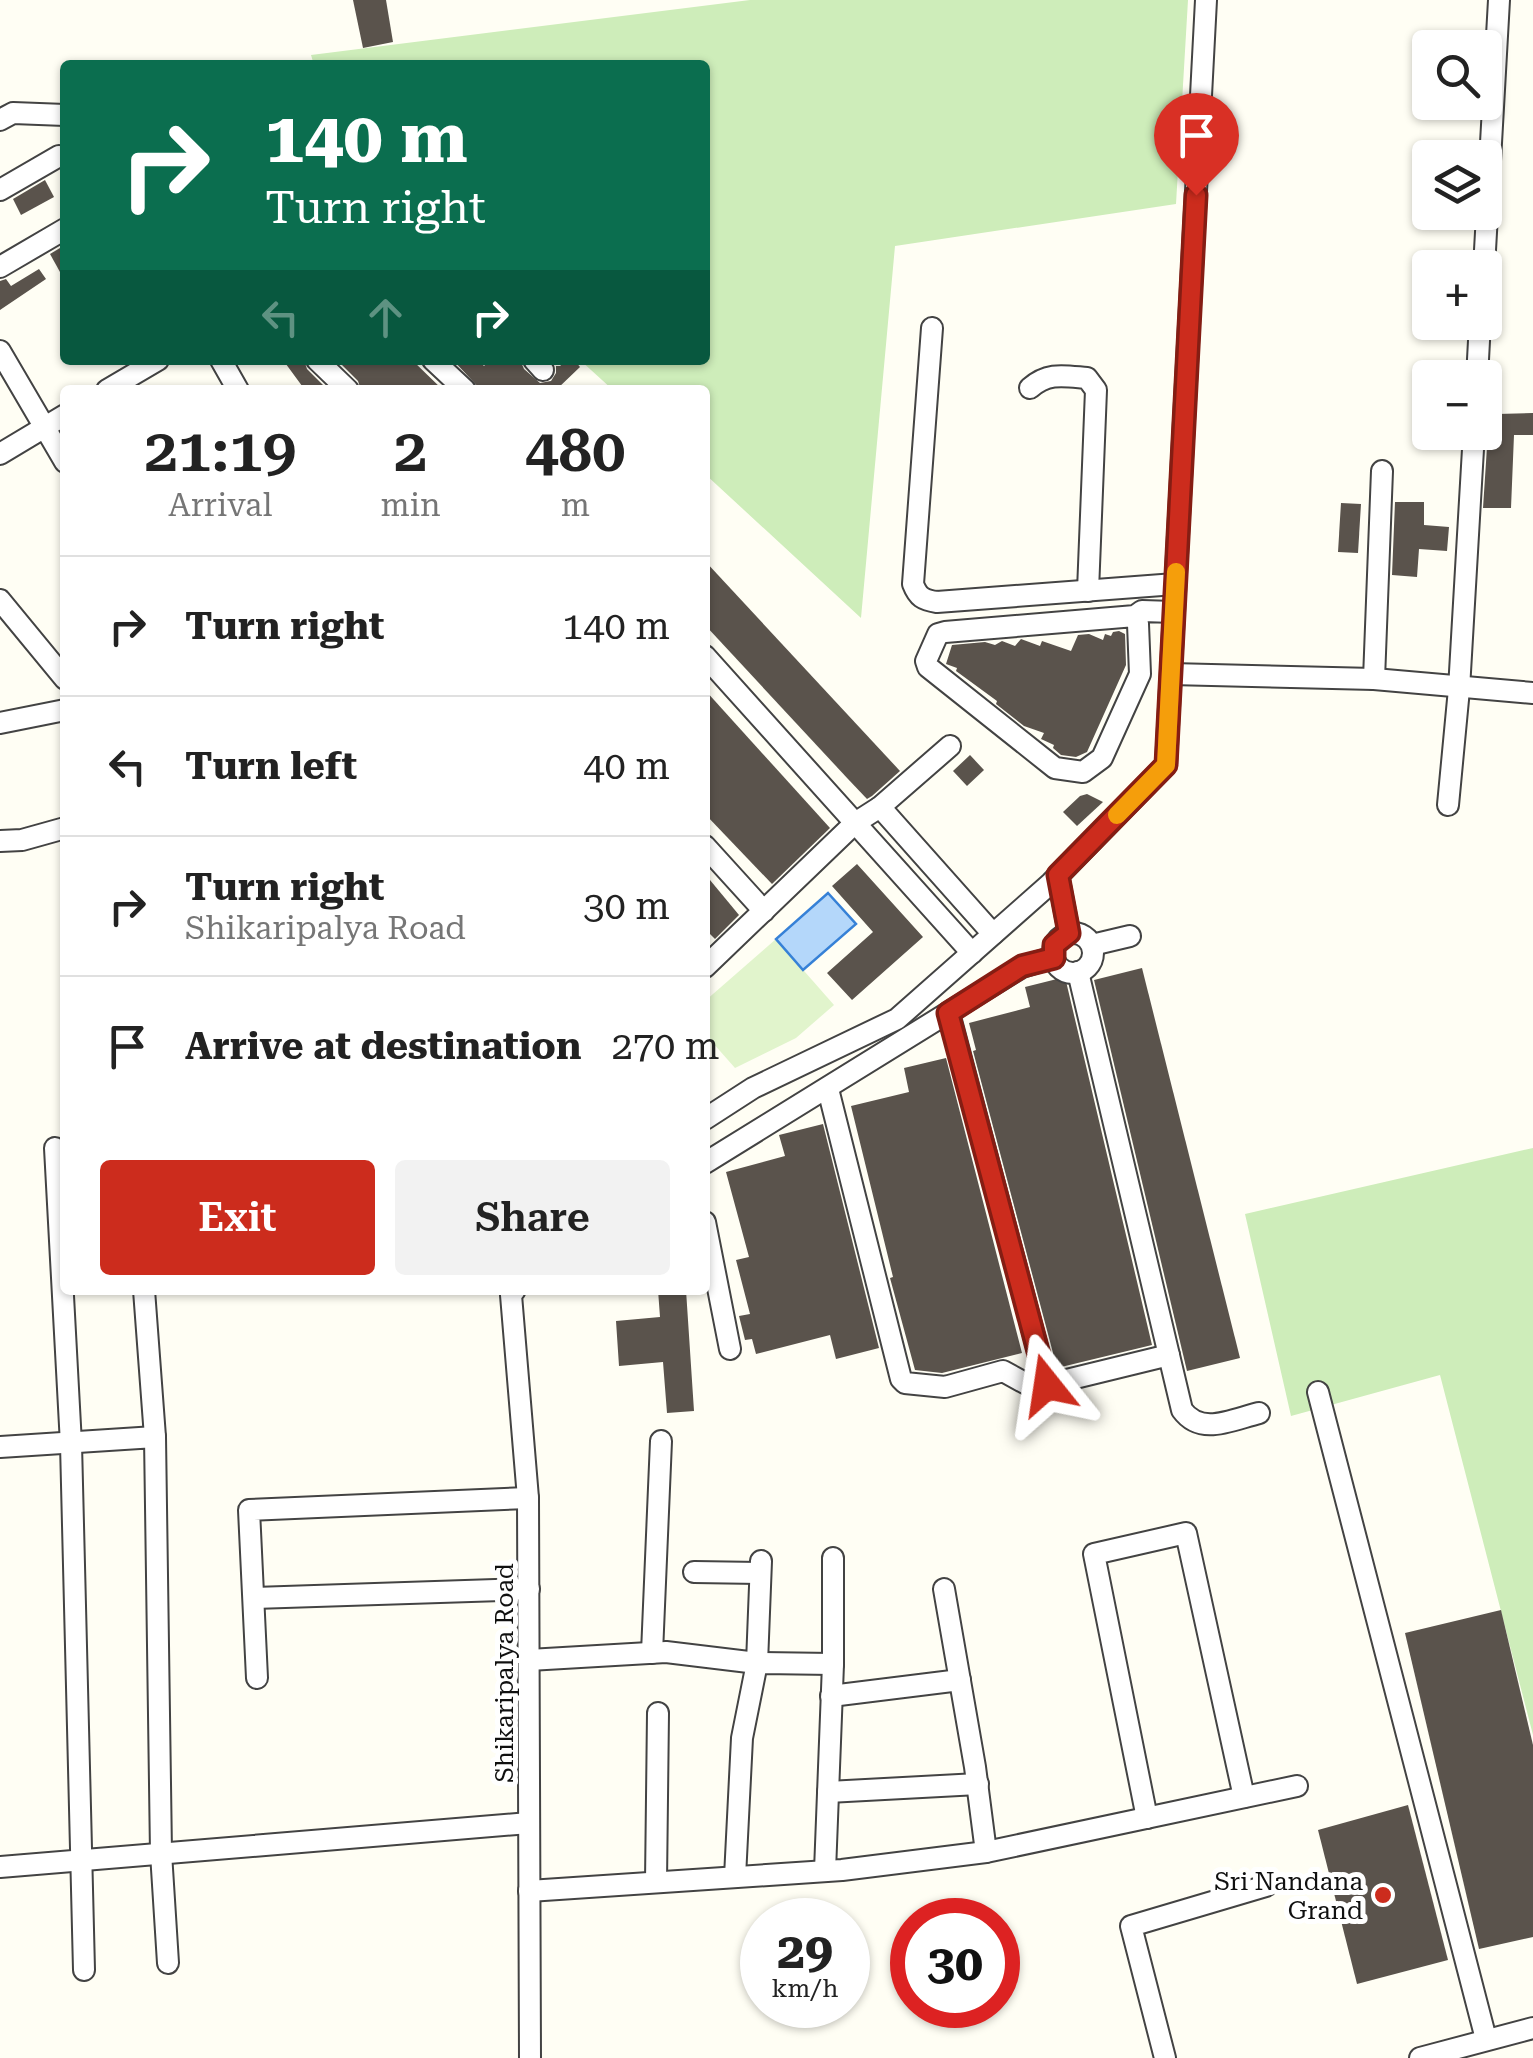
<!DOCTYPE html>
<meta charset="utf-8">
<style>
:root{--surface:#fff;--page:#f2f2f2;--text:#222;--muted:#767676;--line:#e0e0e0;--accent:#cc2c1d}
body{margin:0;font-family:"Roboto Serif",serif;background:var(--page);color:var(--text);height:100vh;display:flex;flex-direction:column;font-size:38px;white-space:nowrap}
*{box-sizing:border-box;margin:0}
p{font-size:32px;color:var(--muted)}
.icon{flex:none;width:55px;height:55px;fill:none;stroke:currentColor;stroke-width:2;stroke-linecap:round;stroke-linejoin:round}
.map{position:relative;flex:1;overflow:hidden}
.sheet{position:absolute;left:60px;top:385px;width:650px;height:910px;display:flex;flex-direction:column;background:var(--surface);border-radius:10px;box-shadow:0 2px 8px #0004}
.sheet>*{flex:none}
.banner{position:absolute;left:60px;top:60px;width:650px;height:305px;border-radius:10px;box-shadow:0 2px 8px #0004;background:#0b6e4f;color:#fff;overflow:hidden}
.controls{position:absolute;left:1412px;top:30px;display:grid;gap:20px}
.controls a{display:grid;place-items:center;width:90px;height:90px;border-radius:10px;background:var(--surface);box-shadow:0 2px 8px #0004;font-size:50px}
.speed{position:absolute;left:740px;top:1898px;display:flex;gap:20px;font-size:50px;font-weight:700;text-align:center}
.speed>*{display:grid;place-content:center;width:130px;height:130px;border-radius:50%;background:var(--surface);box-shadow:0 2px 8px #0004;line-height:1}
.speed small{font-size:25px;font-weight:400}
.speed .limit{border:15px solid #d22;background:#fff;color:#111}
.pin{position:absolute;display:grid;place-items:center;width:85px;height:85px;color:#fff;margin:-102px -42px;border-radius:50% 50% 50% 0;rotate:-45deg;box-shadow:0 0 10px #0007}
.pin .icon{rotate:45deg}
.me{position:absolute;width:110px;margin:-55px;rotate:345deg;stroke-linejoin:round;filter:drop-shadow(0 0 8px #0008)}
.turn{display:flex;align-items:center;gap:35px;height:210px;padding:0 40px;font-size:45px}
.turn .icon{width:130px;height:130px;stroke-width:2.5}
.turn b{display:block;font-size:70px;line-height:85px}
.lanes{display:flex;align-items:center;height:95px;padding:0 40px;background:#0003;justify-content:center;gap:50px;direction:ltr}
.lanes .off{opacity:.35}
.eta{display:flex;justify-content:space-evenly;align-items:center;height:170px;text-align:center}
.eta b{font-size:60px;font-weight:600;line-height:70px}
.primary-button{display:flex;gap:20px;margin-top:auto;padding:20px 40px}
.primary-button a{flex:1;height:115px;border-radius:10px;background:var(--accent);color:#fff;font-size:40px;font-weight:600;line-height:115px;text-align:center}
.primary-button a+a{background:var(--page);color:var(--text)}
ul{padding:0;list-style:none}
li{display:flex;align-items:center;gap:30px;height:140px;padding:0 40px;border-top:2px solid var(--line)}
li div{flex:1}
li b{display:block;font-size:38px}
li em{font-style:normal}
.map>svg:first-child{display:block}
</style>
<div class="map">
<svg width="1533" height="2058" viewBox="0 0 1533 2058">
<rect width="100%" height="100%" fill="#fffef4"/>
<!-- green -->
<g fill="#ceedba">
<polygon points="750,0 1188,0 1176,204 895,246 861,618 705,474 705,390 613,390 580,360 705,360 705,65 314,65 311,55"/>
<polygon points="1533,1148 1533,1735 1440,1375 1291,1416 1245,1214"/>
</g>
<!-- pitch -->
<polygon fill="#e1f4cc" points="776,939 834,1005 796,1038 735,1068 705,1034 705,1001"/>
<!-- water -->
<polygon fill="#b4d7fa" stroke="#3681d7" stroke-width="2.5" points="828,893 856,924 803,970 776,939"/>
<!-- building -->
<g fill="#5a534c">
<polygon points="353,0 386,0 393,42 363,48"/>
<polygon points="45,180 54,197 21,215 13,199"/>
<polygon points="65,245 65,281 50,254"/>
<polygon points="39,269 46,279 0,310 0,281 6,279 11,286"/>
<polygon points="283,360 304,360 307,369 328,390 305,390"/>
<polygon points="337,360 412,360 443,390 361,390 358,381"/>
<polygon points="453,360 478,360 484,366 490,360 520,360 524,369 540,383 551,381 556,373 556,366 560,366 567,360 574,360 580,367 556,390 481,390"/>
<polygon points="1533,413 1533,435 1514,435 1511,508 1483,508 1487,447 1499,447 1497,414"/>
<polygon points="1395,502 1424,502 1424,525 1449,527 1447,551 1419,549 1417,577 1392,575"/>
<polygon points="1341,503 1361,504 1358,553 1338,552"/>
<polygon points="705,561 900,771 872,796 867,799 848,779 705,625"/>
<polygon points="1119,631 1125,634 1126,665 1087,752 1076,757 1061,755 1053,748 1054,745 1041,739 1044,733 1024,726 996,704 997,701 956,671 957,668 946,664 952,645 985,642 995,645 1002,641 1015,646 1021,639 1040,646 1042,641 1071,651 1078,635 1089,634 1103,640 1105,634 1111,636 1113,632"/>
<polygon points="705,690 830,828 772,884 705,814"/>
<polygon points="970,755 984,770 967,786 953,771"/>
<polygon points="1087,794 1103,802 1077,826 1063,812 1080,796"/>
<polygon points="857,864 923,937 852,1000 827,973 873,932 832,886"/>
<polygon points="705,874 739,915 715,939 705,929"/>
<polygon points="1142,968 1240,1358 1187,1371 1094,980"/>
<polygon points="1065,977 1152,1345 1057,1368 973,1051 976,1050 969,1023 1030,1007 1025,987"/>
<polygon points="946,1058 1022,1353 942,1373 915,1370 890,1278 893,1277 851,1106 909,1092 904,1068"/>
<polygon points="823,1124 879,1348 836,1359 830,1335 756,1354 752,1339 745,1340 739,1316 750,1314 736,1260 749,1257 726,1172 785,1156 779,1135"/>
<polygon points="658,1290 686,1290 694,1411 667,1413 663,1362 619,1366 616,1321 660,1317"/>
<polygon points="1501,1610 1533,1745 1533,1937 1479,1949 1405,1633"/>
<polygon points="1408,1805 1448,1960 1357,1984 1318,1830"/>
</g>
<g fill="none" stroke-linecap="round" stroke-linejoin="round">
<!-- minor casing -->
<g stroke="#434343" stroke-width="24">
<g id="minor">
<polyline points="0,120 13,113 65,115"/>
<polyline points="0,190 59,156"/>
<polyline points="0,267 65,229"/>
<polyline points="1484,268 1499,0"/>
<path d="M932,328l-19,256c5,13 10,16 24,18l238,-18"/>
<polyline points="0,351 65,462"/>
<polyline points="221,360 238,390"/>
<polyline points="317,360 348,390"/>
<polyline points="433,360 465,390"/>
<polyline points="534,360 543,370"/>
<polyline points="1477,378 1480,322"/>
<path d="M1030,388c18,-16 34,-12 57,-10l9,12 -8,201"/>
<polyline points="107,390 158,360"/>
<polyline points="0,454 65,415"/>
<polyline points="0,600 65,679"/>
<polyline points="1135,616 1138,624 1140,674 1102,758 1083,772 1055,768 928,667 926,661 938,634 945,632 1135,616 1142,611 1174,612"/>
<polyline points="705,656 972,953"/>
<polyline points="1171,674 1374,679 1533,693"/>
<polyline points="1374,679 1382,471"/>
<polyline points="0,723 65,710"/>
<polyline points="1448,805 1459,689 1474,432"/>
<polyline points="880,807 993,934"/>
<polyline points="0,841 22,840 65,828"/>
<polyline points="705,846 764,911"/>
<polyline points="1058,875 1069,933"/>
<circle cx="1073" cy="953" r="20"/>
<polyline points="1092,945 1130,936"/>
<polyline points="705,967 855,823 880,807 950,746"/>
<path d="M1078,972l104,438c19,26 49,10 77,3"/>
<polyline points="949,1013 1047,1385"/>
<polyline points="828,1089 901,1379 905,1383 945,1387 1003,1371 1034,1388 1169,1355"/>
<polyline points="705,1119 753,1088 897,1019 1051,883 1166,765 1206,0"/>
<polyline points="55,1148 71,1444 84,1970"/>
<polyline points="705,1163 1022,967 1054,957"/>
<polyline points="705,1222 730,1349"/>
<polyline points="144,1290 155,1437"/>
<polyline points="515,1290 511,1295 528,1498 530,2058"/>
<polyline points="1318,1392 1486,2039"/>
<polyline points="0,1447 155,1437 161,1853 168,1963"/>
<polyline points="694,1572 760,1573"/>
<polyline points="944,1589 975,1767 986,1852"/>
<polyline points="254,1598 529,1589"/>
<polyline points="652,1653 661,1441"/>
<polyline points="529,1660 666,1652 757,1663 761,1561"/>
<polyline points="257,1678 249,1510 528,1498"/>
<polyline points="831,1696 960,1680"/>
<polyline points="828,1792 978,1784"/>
<polyline points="1147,1818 1094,1554 1186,1533 1244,1797"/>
<polyline points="0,1867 529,1823"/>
<polyline points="825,1871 833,1664 833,1558"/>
<polyline points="735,1877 742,1738 757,1663 833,1664"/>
<polyline points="656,1882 658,1713"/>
<polyline points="529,1891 842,1870 986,1852 1297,1786"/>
<polyline points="1165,2058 1131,1926 1266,1886"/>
<polyline points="1420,2058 1533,2028"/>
</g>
</g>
<!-- minor -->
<use href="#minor" stroke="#fff" stroke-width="20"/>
</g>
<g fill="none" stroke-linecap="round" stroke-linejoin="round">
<!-- route casing -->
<g stroke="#851d13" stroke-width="25">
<polyline id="route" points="1047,1385 948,1013 1022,966 1054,958 1054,945 1069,933 1058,875 1166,765 1196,195"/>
</g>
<!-- route -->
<use href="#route" stroke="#cc2c1d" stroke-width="18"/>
<!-- slow -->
<polyline stroke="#f59e0b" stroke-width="18" points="1117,815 1166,765 1176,572"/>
</g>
<!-- markers -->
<circle fill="#cc2c1d" stroke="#fff" stroke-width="4" cx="1383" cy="1895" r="10"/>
<g text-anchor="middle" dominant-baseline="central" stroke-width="10" stroke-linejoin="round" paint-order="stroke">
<!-- street labels -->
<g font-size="25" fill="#101010" stroke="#fff">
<text transform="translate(504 1673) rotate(-90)">Shikaripalya Road</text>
</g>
<!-- poi labels -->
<g font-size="25" fill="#101010" stroke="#fff" text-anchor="end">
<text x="1363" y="1881">Sri Nandana<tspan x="1363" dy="29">Grand</tspan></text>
</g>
</g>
</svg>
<div class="controls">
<a><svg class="icon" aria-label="search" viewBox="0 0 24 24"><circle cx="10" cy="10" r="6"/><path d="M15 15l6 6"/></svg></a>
<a><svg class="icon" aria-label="layers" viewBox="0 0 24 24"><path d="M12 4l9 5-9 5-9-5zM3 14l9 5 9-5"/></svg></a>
<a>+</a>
<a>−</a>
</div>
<div class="speed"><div>29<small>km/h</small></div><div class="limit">30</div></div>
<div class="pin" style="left:1196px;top:195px;background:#d93025"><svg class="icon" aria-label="arrive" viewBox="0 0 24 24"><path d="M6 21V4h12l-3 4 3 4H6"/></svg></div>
<svg class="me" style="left:1047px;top:1385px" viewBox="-20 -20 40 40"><path d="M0-17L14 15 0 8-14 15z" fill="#cc2c1d" stroke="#fff" stroke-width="4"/></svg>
<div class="banner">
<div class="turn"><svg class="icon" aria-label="right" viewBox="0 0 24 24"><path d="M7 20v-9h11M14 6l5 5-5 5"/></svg><div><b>140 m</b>Turn right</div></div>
<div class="lanes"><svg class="icon off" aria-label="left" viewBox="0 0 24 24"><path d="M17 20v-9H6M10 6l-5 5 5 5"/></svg><svg class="icon off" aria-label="ahead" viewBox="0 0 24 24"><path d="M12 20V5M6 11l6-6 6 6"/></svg><svg class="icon" aria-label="right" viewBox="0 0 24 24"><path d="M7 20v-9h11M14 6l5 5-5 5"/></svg></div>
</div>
<section class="sheet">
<div class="eta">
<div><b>21:19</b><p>Arrival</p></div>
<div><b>2</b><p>min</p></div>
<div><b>480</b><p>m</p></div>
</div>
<ul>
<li><svg class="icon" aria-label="right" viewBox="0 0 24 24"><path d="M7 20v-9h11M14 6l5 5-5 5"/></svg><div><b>Turn right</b></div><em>140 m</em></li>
<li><svg class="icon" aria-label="left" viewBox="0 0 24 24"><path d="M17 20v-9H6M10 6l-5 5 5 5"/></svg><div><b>Turn left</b></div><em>40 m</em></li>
<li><svg class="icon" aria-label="right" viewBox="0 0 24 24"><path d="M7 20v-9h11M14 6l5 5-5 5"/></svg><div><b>Turn right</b><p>Shikaripalya Road</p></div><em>30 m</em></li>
<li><svg class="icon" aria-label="arrive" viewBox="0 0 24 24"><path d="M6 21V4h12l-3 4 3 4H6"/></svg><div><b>Arrive at destination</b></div><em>270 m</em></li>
</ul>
<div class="primary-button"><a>Exit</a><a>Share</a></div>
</section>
</div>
